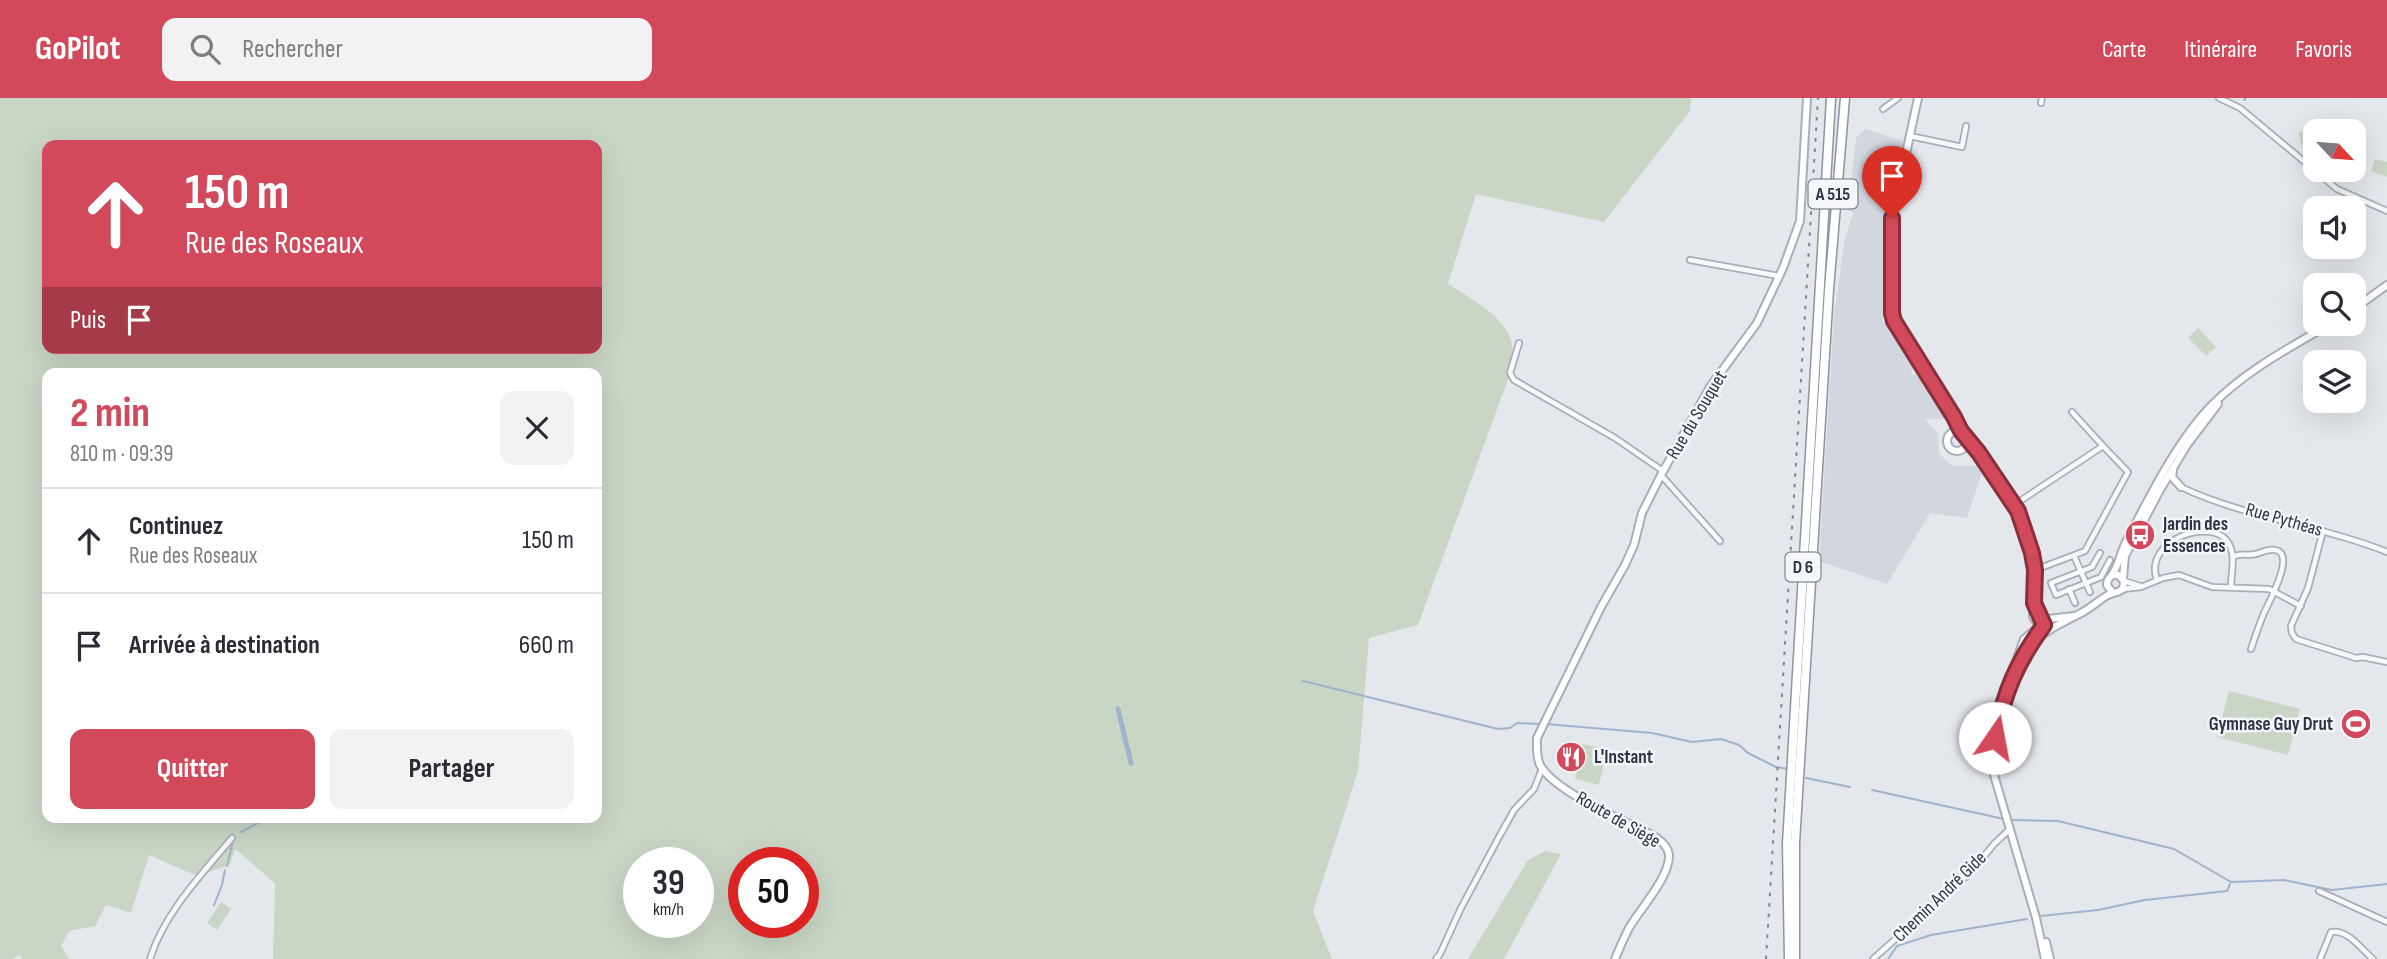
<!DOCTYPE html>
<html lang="fr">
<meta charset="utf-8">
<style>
:root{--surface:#fff;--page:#f2f2f3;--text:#2b2b33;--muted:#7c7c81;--line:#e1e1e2;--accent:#d1495b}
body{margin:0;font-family:"Sofia Sans Condensed",sans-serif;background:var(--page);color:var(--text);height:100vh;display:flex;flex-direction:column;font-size:26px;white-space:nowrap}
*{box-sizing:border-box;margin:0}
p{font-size:23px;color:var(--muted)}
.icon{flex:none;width:38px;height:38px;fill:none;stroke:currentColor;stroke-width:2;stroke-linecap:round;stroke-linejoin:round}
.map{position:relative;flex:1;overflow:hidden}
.details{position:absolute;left:42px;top:270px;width:560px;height:455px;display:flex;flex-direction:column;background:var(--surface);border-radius:14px;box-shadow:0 7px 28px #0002}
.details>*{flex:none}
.guide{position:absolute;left:42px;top:42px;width:560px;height:214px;border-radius:14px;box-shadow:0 7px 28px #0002;background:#d1495b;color:#fff;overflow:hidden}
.needle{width:46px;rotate:116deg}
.controls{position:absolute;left:2303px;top:21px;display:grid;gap:14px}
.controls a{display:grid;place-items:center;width:63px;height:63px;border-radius:14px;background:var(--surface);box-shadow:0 7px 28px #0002;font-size:35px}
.speed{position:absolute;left:623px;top:749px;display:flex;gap:14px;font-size:35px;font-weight:700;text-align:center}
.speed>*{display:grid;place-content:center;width:91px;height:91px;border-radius:50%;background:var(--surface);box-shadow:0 7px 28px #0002;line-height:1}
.speed small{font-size:18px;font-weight:400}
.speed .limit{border:10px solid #d22;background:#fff;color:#111}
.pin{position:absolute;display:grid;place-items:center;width:60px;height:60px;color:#fff;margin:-72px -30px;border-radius:50% 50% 50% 0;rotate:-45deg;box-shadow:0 0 7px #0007}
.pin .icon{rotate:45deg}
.me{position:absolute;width:77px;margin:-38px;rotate:12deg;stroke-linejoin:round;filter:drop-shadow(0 0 5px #0008)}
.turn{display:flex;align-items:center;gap:24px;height:147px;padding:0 28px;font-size:32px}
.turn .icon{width:91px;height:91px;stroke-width:2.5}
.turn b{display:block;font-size:49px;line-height:60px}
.then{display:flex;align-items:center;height:66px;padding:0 28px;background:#0003;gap:14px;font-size:26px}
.round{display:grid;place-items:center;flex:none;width:74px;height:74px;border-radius:14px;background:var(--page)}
.headline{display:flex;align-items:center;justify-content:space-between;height:119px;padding:0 28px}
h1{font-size:42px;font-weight:700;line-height:52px;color:var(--accent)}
.button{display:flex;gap:14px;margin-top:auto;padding:14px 28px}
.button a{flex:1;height:80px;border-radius:14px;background:var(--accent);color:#fff;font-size:28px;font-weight:700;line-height:80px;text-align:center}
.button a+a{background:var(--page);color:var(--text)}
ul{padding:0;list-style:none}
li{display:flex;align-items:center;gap:21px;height:105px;padding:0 28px;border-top:2px solid var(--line)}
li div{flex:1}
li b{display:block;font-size:26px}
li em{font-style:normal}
header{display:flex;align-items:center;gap:42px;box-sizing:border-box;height:98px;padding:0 35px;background:var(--accent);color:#fff}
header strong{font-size:33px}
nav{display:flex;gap:38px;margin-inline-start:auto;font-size:24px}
.search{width:490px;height:63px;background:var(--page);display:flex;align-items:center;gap:18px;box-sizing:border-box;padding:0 24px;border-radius:14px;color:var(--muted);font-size:26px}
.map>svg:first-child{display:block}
</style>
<header>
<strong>GoPilot</strong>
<div class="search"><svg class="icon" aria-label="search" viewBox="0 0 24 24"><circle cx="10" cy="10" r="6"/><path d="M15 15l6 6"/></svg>Rechercher</div>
<nav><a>Carte</a><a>Itinéraire</a><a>Favoris</a></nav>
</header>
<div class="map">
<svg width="2387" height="861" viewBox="0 0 2387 861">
<rect width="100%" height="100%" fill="#e4e7ec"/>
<!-- built -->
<polygon fill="#d2d6de" points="1865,31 1903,43 1893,87 1889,86 1887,100 1886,119 1889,120 1888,174 1886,175 1887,220 1883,220 1883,224 1890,225 1917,265 1919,268 1911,273 1912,277 1920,275 1926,278 1951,319 1925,322 1938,335 1939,356 1953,368 1984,368 1967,420 1930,415 1887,486 1819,463 1834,218 1845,141 1853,115 1848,112 1856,40"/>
<!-- green -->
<g fill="#c9d6c5" fill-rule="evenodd">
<path d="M0,0h1691l-1,13 -86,111 -128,-28 -28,90c21,13 62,35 64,62 1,9 -2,19 -2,28l-92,251 -49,13 -11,133 -45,140 19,48h-1059l2,-76 -40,-34 -5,16 -33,11 -48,-21 -18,58 -25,-8 -11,21 -26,5 -8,15 8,13h-47l-2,-4 -8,4h-12zM47,47h550v203h-550zM47,275h550v444h-550zM639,765h59v59h-59zM744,765h59v59h-59z"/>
<polygon points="2324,29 2325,33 2315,33 2315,45 2301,47 2299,34"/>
<polygon points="2375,61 2387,64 2387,79 2371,73"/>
<polygon points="2198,230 2216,249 2206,258 2188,240"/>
<polygon points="2229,593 2300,611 2288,657 2217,639"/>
<polygon points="1582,646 1607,651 1599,687 1575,681"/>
<polygon points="1545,753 1561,756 1504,861 1468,861 1528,762"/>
<polygon points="221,804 231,811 217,832 207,825"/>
</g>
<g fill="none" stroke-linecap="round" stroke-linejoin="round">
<!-- stream -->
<g stroke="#9fb4cc" stroke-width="2">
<polyline points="2244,2 2246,0"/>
<polyline points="1303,583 1498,631 1510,630 1517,625 1540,626"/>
<polyline points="1546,626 1652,635 1692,644 1721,641 1739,647 1748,655 1776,669 1788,671"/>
<polyline points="1806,680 1850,689"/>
<polyline points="1872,692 2004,721"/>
<polyline points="2010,722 2058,723 2174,751 2231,784 2284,782 2332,792 2387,786"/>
<polyline points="241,734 269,719"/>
<polyline points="227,768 233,743"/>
<polyline points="214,807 222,787 225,772"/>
<polyline points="2041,818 2098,812 2145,802 2227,793 2230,786"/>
<polyline points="1888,861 1897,848 1931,837 2027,821"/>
</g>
<!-- canal -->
<polyline stroke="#9fb4cc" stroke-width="5" points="1118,611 1131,665"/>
<!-- street casing -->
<g stroke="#a9aeb7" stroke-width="8">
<g id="street">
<polyline points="2219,0 2240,10 2337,91 2387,113"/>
<polyline points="2041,5 2042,0"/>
<polyline points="1883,11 1898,0"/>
<polyline points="1910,38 1962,49 1966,28"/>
<polyline points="1690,162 1779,178"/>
<polyline points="1519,245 1510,275 1514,282 1615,340 1663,373"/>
<polyline points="2072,314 2103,348"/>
<polyline points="1661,377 1720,443"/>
<path d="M2181,389c65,31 139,38 206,65"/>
<polyline points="2014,407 2103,348 2128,374 2085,453 2035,472"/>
<polyline points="2323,433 2308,490 2291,528 2292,535 2296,541 2356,560 2363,559 2387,564"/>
<polyline points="2100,455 2092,469 2051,485 2056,497 2101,479 2110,462"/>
<polyline points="2074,458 2090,494"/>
<path d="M2233,459c9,-5 17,0 26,-4 47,-18 12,45 5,60 -5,12 -9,24 -13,36"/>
<path d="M2157,482c-15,-42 59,-64 72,-36 7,12 2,30 2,43"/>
<polyline points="2124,483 2140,488"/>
<polyline points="2069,491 2075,505"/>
<polyline points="2123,491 2141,489 2163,480 2179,477 2212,489 2269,491 2301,508"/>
<polyline points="2319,793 2387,824"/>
<path d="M150,861c14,-46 52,-85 82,-121"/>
<polyline points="1436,861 1440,856 1461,810 1499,739 1514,712 1534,691 1542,671"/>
<polyline points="1873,861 1971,774 1994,746 2010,731"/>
<path d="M2320,861l11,-27c17,-3 30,17 42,27"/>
</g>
</g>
<!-- secondary casing -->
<g stroke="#a9aeb7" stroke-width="10">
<g id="secondary">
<polyline points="1918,0 1892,120 1892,215 1897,231 1924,269 1961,333"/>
<polyline points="2354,211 2387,187"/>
<circle cx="1957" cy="343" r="10"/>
<polyline points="1968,343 2000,385 2018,413 2027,436 2035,472 2033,519 2039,527"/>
<polyline points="2173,373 2172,379 2181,389"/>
<path d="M2112,477c6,-9 8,-19 12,-29 24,-46 52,-104 87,-140 34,-35 78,-58 119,-82"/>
<polyline points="2123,480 2125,458 2160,392 2187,347 2218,306"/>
<path d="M2017,571c15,-34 33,-40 64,-56 10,-5 18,-13 27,-18 6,-3 10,-2 15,-6l1,-8 -6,-6c-7,-1 -11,4 -11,10l5,7"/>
<polyline points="2046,844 2050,861"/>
<path d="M1615,861c4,-10 9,-21 14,-31 11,-19 41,-51 40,-73 -1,-10 -10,-16 -17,-20 -29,-15 -97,-43 -112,-70 -4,-9 -3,-18 -3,-27l64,-131 24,-42 9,-20 8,-32 19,-38 49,-88 47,-64 26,-55 17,-47 7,-123"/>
<polyline points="2045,861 2036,820 1994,677 1995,640 2003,601 2024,541 2048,521 2075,518"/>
</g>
</g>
<!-- highway casing -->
<g stroke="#8b94a3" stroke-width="11">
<g id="highway">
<polyline points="1789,861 1787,746 1831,0"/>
<polyline points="1795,861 1795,745 1829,191 1845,0"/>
</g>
</g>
<!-- street -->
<use href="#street" stroke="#f7f8fa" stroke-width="4.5"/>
<!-- secondary -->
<use href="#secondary" stroke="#fff" stroke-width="6"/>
<!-- highway -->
<use href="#highway" stroke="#fff" stroke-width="8"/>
<!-- rail -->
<polyline stroke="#7d8696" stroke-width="2" stroke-dasharray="3.5 7" stroke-linecap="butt" points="1766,861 1818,0"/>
</g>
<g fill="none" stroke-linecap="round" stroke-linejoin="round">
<!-- route casing -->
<g stroke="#882f3b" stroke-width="18">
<path id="route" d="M1892,120v95l2,8 60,96 7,14 18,22 39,58 14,42 3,17 -1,33 10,22c-27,37 -40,67 -49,113"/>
</g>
<!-- route -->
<use href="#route" stroke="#d1495b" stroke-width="12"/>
</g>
<!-- icons -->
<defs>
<g id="bus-disc" transform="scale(1.575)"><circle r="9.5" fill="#d1495b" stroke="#f4f6f9"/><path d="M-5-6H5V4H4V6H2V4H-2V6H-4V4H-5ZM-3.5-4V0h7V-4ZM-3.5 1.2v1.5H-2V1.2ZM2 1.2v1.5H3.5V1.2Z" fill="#fff"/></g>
<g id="stadium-disc" transform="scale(1.575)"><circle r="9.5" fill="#d1495b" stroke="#f4f6f9"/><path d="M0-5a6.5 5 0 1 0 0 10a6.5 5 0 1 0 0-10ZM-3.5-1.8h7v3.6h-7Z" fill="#fff"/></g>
<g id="restaurant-disc" transform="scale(1.575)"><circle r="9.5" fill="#d1495b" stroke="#f4f6f9"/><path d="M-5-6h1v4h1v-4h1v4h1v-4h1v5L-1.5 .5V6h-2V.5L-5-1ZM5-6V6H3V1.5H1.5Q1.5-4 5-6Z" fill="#fff"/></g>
</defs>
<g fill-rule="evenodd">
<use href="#bus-disc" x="2140" y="437"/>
<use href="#stadium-disc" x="2356" y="626"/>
<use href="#restaurant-disc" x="1571" y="659"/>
</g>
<g text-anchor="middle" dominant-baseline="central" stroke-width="5" stroke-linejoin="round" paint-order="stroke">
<!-- shield labels -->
<g fill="#f4f6f9" stroke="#676e7b" stroke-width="2">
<rect x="1808.5" y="81.5" width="49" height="29" rx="5"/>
<rect x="1785.5" y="454.5" width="35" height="29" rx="5"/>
</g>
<g font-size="18" font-weight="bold" fill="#2b3445">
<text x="1833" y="96">A 515</text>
<text x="1803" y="469">D 6</text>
</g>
<!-- street labels -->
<g font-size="19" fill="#2b3445" stroke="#f4f6f9">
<text transform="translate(1697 317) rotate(-59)">Rue du Souquet</text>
<text transform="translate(2284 422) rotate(16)">Rue Pythéas</text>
<text transform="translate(1618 722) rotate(30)">Route de Siège</text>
<text transform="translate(1940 799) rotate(-44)">Chemin André Gide</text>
</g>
<!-- poi labels -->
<g font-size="19" font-weight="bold" fill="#2b3445" stroke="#f4f6f9" text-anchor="start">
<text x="2163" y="426">Jardin des<tspan x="2163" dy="22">Essences</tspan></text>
<text x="2333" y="626" text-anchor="end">Gymnase Guy Drut</text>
<text x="1594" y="659">L'Instant</text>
</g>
</g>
</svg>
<div class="controls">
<a><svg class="needle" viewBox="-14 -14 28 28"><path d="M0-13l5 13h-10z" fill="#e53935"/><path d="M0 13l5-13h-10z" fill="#7c7c81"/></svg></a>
<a><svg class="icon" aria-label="sound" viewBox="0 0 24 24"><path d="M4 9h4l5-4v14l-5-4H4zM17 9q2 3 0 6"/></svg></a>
<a><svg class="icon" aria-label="search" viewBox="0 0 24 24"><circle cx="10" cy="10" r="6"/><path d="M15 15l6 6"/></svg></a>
<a><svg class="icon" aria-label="layers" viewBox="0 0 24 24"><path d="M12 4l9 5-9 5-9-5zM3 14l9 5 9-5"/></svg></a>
</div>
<div class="speed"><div>39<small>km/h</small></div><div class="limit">50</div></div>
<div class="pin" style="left:1892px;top:120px;background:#d93025"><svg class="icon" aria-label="arrive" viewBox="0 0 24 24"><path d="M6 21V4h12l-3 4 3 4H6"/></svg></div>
<svg class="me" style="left:1995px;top:640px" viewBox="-20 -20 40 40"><circle r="19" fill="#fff"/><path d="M0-13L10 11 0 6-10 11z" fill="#d1495b"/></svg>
<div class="guide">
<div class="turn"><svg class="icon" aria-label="ahead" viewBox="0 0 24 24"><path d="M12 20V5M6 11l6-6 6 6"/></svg><div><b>150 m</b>Rue des Roseaux</div></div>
<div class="then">Puis<svg class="icon" aria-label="arrive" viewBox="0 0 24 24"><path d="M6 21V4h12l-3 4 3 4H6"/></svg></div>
</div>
<section class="details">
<div class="headline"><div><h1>2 min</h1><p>810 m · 09:39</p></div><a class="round"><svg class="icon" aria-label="close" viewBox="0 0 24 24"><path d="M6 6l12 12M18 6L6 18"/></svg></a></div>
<ul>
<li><svg class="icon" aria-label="ahead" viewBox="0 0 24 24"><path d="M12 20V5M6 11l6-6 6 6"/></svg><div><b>Continuez</b><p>Rue des Roseaux</p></div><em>150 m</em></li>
<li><svg class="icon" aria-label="arrive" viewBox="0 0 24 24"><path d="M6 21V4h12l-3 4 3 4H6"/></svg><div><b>Arrivée à destination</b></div><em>660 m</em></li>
</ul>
<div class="button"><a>Quitter</a><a>Partager</a></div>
</section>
</div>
